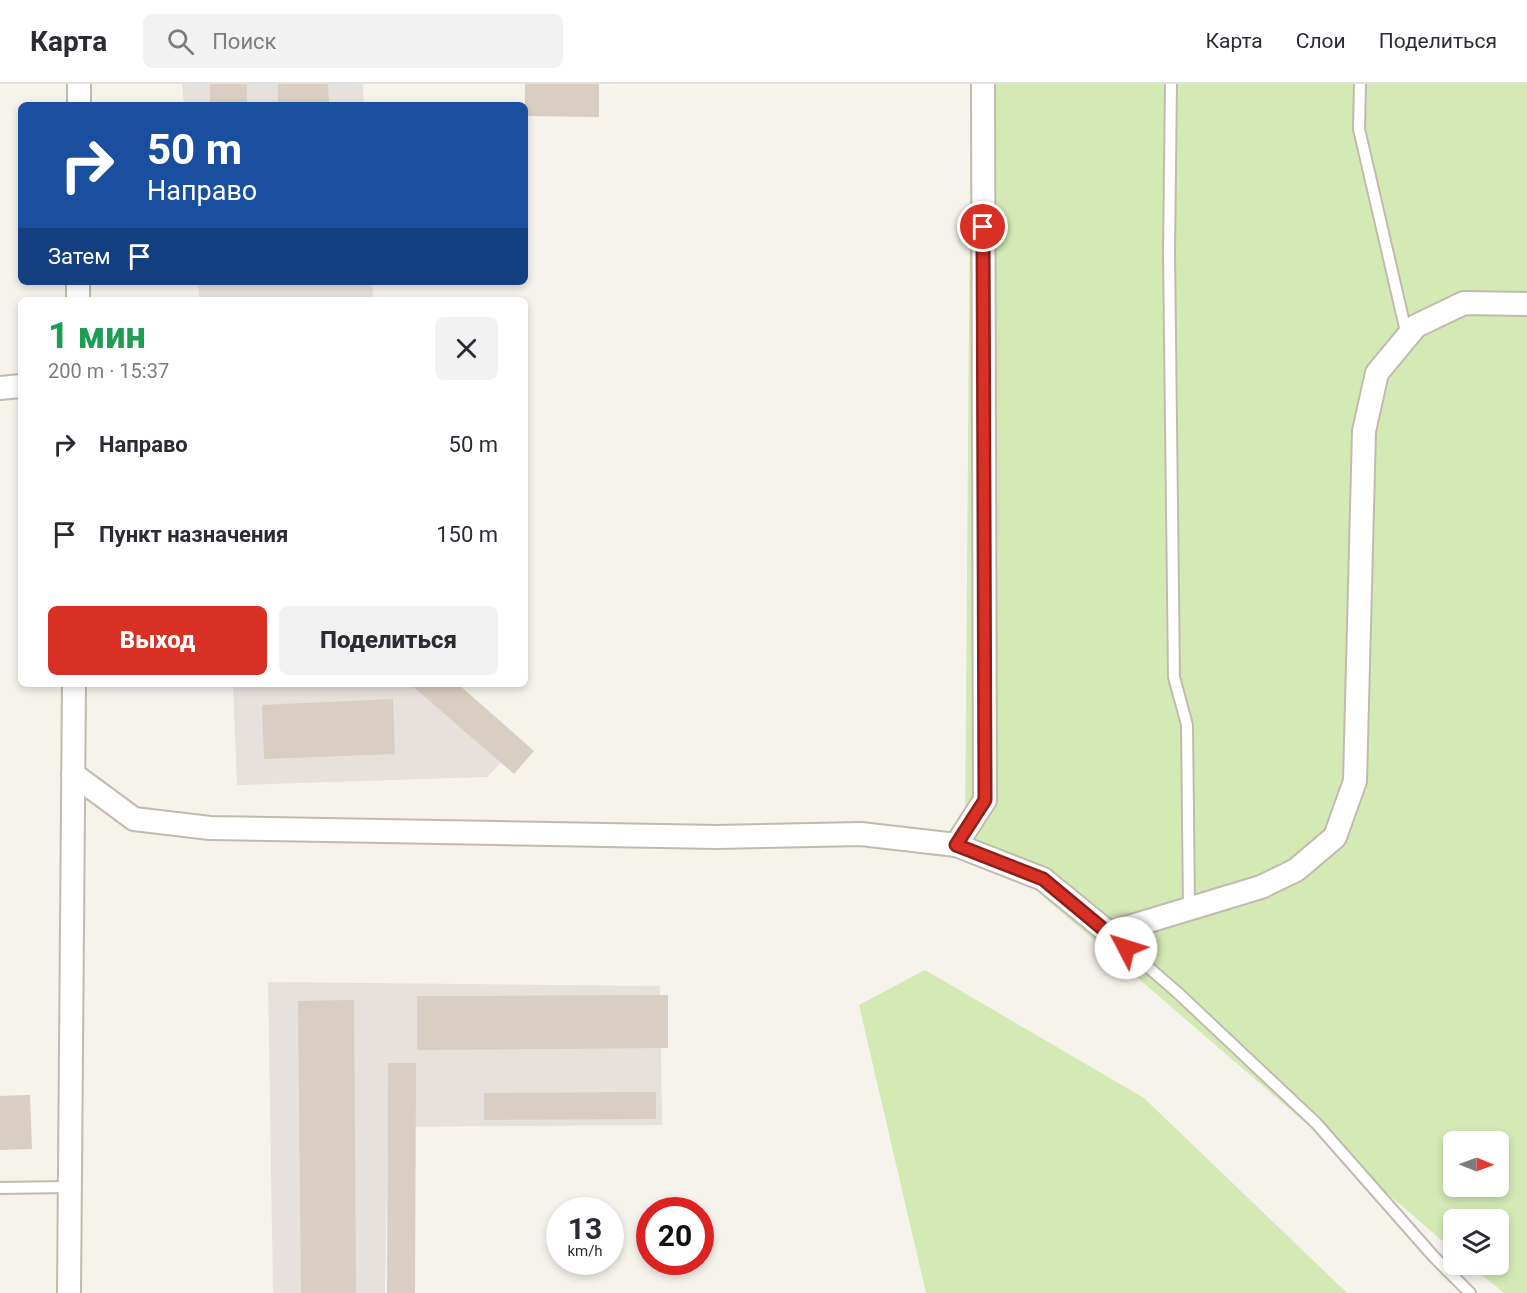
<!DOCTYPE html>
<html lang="ru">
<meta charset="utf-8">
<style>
:root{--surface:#fff;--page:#f2f2f3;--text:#2b2b33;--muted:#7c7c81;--line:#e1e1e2;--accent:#d93025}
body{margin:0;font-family:Roboto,sans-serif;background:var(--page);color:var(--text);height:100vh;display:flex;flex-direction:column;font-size:22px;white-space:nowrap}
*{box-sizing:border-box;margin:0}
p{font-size:20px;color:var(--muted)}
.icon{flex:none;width:33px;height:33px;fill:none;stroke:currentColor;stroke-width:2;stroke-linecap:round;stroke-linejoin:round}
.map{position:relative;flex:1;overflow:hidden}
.panel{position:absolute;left:18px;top:213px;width:510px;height:390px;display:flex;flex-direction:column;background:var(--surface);border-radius:9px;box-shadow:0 3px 9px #0003}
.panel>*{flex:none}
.guide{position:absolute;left:18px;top:18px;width:510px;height:183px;border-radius:9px;box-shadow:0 3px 9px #0003;background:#1a4fa0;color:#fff;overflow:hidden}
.needle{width:39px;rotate:91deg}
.buttons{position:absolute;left:1443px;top:1047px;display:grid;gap:12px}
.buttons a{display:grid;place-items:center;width:66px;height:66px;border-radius:9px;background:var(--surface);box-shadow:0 3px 9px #0003;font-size:30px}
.speed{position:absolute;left:546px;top:1113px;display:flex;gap:12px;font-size:30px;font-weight:700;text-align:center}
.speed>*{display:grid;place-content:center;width:78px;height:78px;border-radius:50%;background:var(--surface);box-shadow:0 3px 9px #0003;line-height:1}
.speed small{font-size:15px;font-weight:400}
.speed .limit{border:9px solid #d22;background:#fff;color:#111}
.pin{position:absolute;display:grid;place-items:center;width:51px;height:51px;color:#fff;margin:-26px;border:3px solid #fff;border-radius:50%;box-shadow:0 2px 6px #0007}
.me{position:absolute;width:66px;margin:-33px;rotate:310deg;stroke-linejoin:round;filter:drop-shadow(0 0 4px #0008)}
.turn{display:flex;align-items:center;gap:21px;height:126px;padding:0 30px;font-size:27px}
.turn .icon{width:78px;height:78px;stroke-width:2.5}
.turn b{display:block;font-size:42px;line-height:51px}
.then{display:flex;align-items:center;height:57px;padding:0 30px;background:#0003;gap:12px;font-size:22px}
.round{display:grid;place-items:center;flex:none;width:63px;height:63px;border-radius:9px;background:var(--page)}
.headline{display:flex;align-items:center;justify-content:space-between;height:102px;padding:0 30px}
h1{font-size:36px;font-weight:800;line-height:45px;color:#1e9e55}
.button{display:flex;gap:12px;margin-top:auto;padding:12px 30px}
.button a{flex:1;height:69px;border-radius:9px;background:var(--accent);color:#fff;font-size:24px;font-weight:800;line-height:69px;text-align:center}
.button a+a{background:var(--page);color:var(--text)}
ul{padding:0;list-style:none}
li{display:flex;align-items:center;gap:18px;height:90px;padding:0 30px}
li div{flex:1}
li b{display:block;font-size:22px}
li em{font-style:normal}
header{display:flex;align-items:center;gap:36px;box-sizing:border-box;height:84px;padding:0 30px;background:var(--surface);border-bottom:2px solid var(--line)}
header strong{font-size:28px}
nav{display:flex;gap:33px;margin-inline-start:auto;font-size:21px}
.search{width:420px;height:54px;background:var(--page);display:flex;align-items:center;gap:15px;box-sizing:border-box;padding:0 21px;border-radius:9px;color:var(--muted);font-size:22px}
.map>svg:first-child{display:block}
</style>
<header>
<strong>Карта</strong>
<div class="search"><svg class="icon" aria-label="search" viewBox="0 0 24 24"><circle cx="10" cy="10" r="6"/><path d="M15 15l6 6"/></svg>Поиск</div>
<nav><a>Карта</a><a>Слои</a><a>Поделиться</a></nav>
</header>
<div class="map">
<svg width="1527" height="1209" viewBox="0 0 1527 1209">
<rect width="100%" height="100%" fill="#f6f2ec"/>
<!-- industrial -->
<g fill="#e6e1dd">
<polygon points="182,0 363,0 364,21 184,21"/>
<polygon points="198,198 372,198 373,216 207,216 199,214"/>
<polygon points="233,600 445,600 512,667 487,693 237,701"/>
<polygon points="268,898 660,902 662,1041 388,1043 385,1209 273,1209"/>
</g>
<!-- green -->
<g fill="#d3eab5" fill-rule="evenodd">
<path d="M971,0h556v1209h-23l-34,-28 28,-1v-44h-44l-1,30 -488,-421zM1454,1058h44v44h-44z"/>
<polygon points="925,886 1144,1014 1347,1209 926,1209 859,921"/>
</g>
<!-- building -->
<g fill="#d8cec1">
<rect x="210" y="0" width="37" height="21"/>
<polygon points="278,0 328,0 329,21 278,21"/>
<polygon points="525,0 599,0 599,33 525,32"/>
<polygon points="410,600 458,600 534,667 514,690"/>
<polygon points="393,615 395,670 264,675 262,621"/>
<polygon points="668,911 668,964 417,966 417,912"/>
<polygon points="354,916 356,1209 301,1209 298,917"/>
<polygon points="388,979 416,979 415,1209 387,1209"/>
<polygon points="656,1008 656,1035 484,1036 484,1009"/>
<polygon points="30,1011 32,1065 0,1066 0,1012"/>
</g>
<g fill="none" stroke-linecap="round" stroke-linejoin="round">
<!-- service casing -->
<g stroke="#c2baae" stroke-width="14">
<g id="service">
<polyline points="1171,0 1169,168 1174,593 1187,641 1189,824"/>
<polyline points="1360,0 1359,45 1407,252"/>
<polyline points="1109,849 1178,909 1316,1039 1434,1173 1470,1209"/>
<polyline points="0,1104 69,1103"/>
</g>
</g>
<!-- minor casing -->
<g stroke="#c2baae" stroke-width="26">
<g id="minor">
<polyline points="79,21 79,0"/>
<polyline points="78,216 78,198"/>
<polyline points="0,304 21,302"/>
<polyline points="73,690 134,735 210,744 717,753 861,750 956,761 1043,795 1109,849 1261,803 1296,786 1335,753 1355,697 1364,347 1377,289 1416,242 1464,219 1527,220"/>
<polyline points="956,761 985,716 983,0"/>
<polyline points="69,1209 74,600"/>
</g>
</g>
<!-- service -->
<use href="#service" stroke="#fff" stroke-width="10"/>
<!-- minor -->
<use href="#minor" stroke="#fff" stroke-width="22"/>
</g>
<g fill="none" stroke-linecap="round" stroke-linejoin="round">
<!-- route casing -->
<g stroke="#8d1f18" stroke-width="15">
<polyline id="route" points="983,143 985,716 956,761 1043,795 1126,864"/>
</g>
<!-- route -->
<use href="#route" stroke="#d93025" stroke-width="10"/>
</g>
</svg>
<div class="buttons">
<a><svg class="needle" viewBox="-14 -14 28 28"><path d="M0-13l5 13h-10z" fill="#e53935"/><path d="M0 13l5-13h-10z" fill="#7c7c81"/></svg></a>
<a><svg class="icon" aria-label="layers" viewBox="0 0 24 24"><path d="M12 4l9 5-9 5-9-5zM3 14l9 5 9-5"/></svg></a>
</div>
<div class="speed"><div>13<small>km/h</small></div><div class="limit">20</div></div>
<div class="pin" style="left:983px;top:143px;background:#d93025"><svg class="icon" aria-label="arrive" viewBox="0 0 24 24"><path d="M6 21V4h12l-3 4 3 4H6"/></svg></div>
<svg class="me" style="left:1126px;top:864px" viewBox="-20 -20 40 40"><circle r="19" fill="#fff"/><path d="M0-13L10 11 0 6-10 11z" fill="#d93025"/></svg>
<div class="guide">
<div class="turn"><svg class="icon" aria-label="right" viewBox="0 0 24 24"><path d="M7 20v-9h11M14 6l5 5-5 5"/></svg><div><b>50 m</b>Направо</div></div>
<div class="then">Затем<svg class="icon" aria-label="arrive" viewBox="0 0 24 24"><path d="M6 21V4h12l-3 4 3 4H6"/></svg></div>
</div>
<section class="panel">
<div class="headline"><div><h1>1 мин</h1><p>200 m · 15:37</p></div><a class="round"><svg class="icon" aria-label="close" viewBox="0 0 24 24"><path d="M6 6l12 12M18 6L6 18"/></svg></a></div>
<ul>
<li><svg class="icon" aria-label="right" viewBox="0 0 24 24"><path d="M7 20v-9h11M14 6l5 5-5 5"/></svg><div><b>Направо</b></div><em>50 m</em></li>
<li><svg class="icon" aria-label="arrive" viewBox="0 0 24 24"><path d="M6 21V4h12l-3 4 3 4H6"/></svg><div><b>Пункт назначения</b></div><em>150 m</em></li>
</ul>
<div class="button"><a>Выход</a><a>Поделиться</a></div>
</section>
</div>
